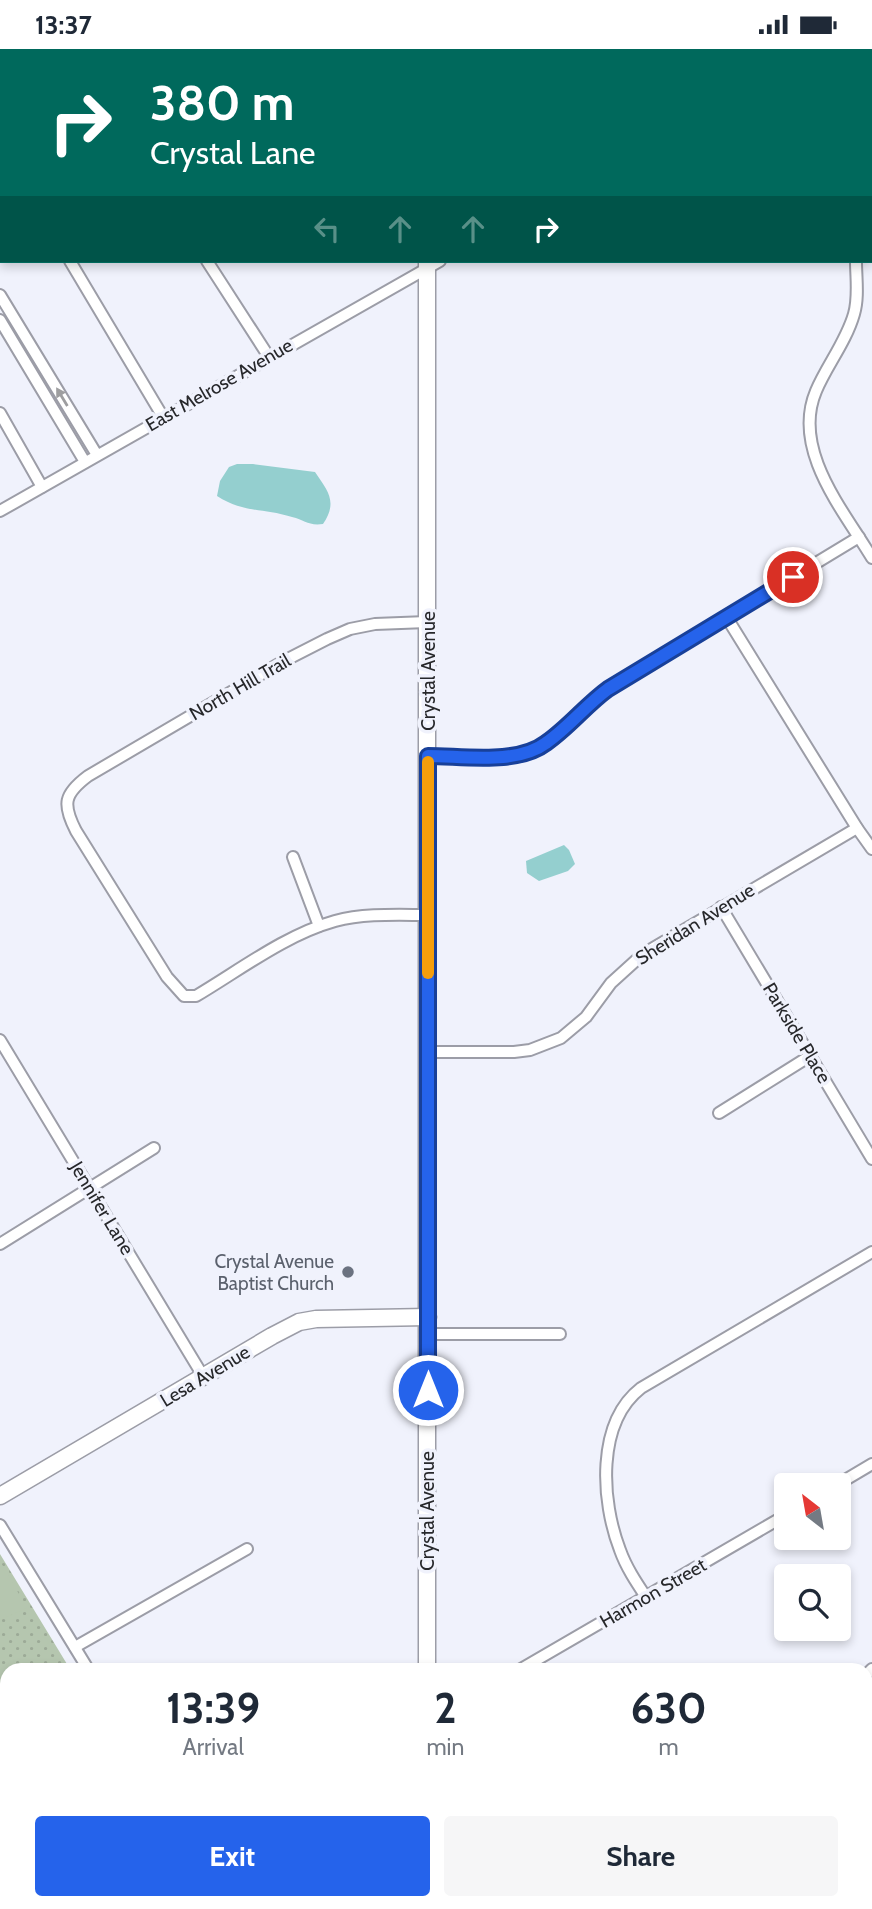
<!DOCTYPE html>
<style>
:root{--surface:#fff;--page:#f6f6f7;--text:#1f2937;--muted:#747a83;--accent:#2563eb}
body{margin:0;font-family:Cabin,sans-serif;background:var(--page);color:var(--text);height:100vh;display:flex;flex-direction:column;font-size:26px;white-space:nowrap}
*{box-sizing:border-box;margin:0}
p{font-size:23px;color:var(--muted)}
.icon{flex:none;width:38px;height:38px;fill:none;stroke:currentColor;stroke-width:2;stroke-linecap:round;stroke-linejoin:round}
.map{position:relative;flex:1;overflow:hidden}
.drawer{position:absolute;left:0px;top:1614px;width:873px;height:247px;display:flex;flex-direction:column;background:var(--surface);border-radius:21px 21px 0 0;box-shadow:0 4px 10px #0003}
.drawer>*{flex:none}
.banner{position:absolute;left:0px;top:0px;width:873px;height:214px;box-shadow:0 4px 10px #0003;background:#00695c;color:#fff;overflow:hidden}
.needle{width:46px;rotate:329deg}
.fabs{position:absolute;left:774px;top:1424px;display:grid;gap:14px}
.fabs a{display:grid;place-items:center;width:77px;height:77px;border-radius:7px;background:var(--surface);box-shadow:0 4px 10px #0003;font-size:35px}
.pin{position:absolute;display:grid;place-items:center;width:60px;height:60px;color:#fff;margin:-30px;border:4px solid #fff;border-radius:50%;box-shadow:0 2px 7px #0007}
.me{position:absolute;width:77px;margin:-38px;rotate:0deg;stroke-linejoin:round;filter:drop-shadow(0 0 5px #0008)}
.turn{display:flex;align-items:center;gap:24px;height:147px;padding:0 35px;font-size:32px}
.turn .icon{width:91px;height:91px;stroke-width:2.5}
.turn b{display:block;font-size:49px;line-height:60px}
.lanes{display:flex;align-items:center;height:66px;padding:0 35px;background:#0003;justify-content:center;gap:35px;direction:ltr}
.lanes .off{opacity:.35}
.eta{display:flex;justify-content:space-evenly;align-items:center;height:119px;text-align:center}
.eta b{font-size:42px;font-weight:800;line-height:49px}
.primary-button{display:flex;gap:14px;margin-top:auto;padding:14px 35px}
.primary-button a{flex:1;height:80px;border-radius:7px;background:var(--accent);color:#fff;font-size:28px;font-weight:800;line-height:80px;text-align:center}
.primary-button a+a{background:var(--page);color:var(--text)}
.status{display:flex;justify-content:space-between;align-items:center;height:49px;padding:0 35px;background:var(--surface);direction:ltr}
.status svg{height:19px;fill:currentColor}
.map>svg:first-child{display:block}
</style>
<div class="status"><b>13:37</b><svg viewBox="0 0 49 12"><path d="M0 12V9h3v3zM5 12V6h3v6zM10 12V3h3v9zM15 12V0h3v12zM26 1h20v11H26zM47 4h2v5h-2z"/></svg></div>
<div class="map">
<svg width="872" height="1860" viewBox="0 0 872 1860">
<defs>
<pattern id="grass-dots" width="8" height="8" patternUnits="userSpaceOnUse" patternTransform="scale(1.75)"><rect width="8" height="8" fill="#b5c6af"/><path d="M2 2h.1M6 6h.1" fill="none" stroke="#9caa97" stroke-width="1.8" stroke-linecap="round"/></pattern>
</defs>
<rect width="100%" height="100%" fill="#f0f2fc"/>
<!-- grass -->
<g fill="url(#grass-dots)">
<polygon points="0,1505 70,1620 7,1620 7,1710 0,1697"/>
<polygon points="7,1841 7,1853 99,1853 88,1860 0,1860 0,1845"/>
</g>
<!-- park -->
<polygon fill="#b5c6af" points="0,1512 27,1559 0,1571"/>
<!-- water -->
<g fill="#94cfcf">
<path d="M237,415h16l62,8c13,19 23,30 8,52 -15,2 -18,-4 -31,-7 -30,-9 -48,-4 -75,-21l3,-15 9,-14z"/>
<polygon points="564,796 569,801 575,815 568,822 539,832 527,824 526,812"/>
</g>
<g fill="none" stroke-linecap="round" stroke-linejoin="round">
<!-- street casing -->
<g stroke="#9c9da7" stroke-width="14">
<g id="street">
<polyline points="67,0 68,2"/>
<polyline points="571,0 571,2"/>
<polyline points="743,0 744,2"/>
<polyline points="148,2 151,0"/>
<polyline points="791,2 794,0"/>
<polyline points="0,91 2,90"/>
<polyline points="70,212 163,368"/>
<polyline points="207,212 269,308"/>
<path d="M856,212c0,17 3,36 -2,53 -8,28 -27,51 -38,77 -25,59 28,120 56,167"/>
<polyline points="0,246 97,406"/>
<polyline points="0,271 85,413"/>
<polyline points="0,364 42,438"/>
<polyline points="0,462 440,212"/>
<polyline points="727,569 857,779 872,800"/>
<path d="M427,573l-52,2 -25,5 -23,10 -45,23 -194,114c-24,18 -26,28 -12,55l91,146 17,19h12c44,-26 89,-61 139,-75 30,-8 63,-6 93,-6"/>
<path d="M428,707c35,0 89,9 118,-13 23,-16 40,-38 62,-54l251,-152"/>
<polyline points="293,808 319,877"/>
<polyline points="721,858 872,1110"/>
<polyline points="0,991 203,1327"/>
<polyline points="428,1003 514,1003 530,1001 561,989 586,968 611,934 643,905 857,779"/>
<polyline points="719,1064 810,1007"/>
<polyline points="0,1195 154,1099"/>
<polyline points="428,1285 560,1285"/>
<polyline points="835,1437 872,1415"/>
<polyline points="0,1476 88,1620"/>
<path d="M646,1548c-10,-15 -20,-30 -26,-47 -19,-49 -24,-127 21,-162l231,-136"/>
<polyline points="75,1598 247,1500"/>
<polyline points="521,1620 786,1466"/>
<polyline points="866,1626 872,1620"/>
<polyline points="233,1853 239,1860"/>
<polyline points="111,1860 122,1853"/>
<polyline points="779,1860 779,1853"/>
</g>
</g>
<!-- secondary casing -->
<g stroke="#9c9da7" stroke-width="19">
<g id="secondary">
<polyline points="427,0 427,2"/>
<polyline points="0,1447 272,1287 299,1273 316,1270 428,1268"/>
<polyline points="427,1620 427,212"/>
<polyline points="427,1853 427,1860"/>
</g>
</g>
<!-- street -->
<use href="#street" stroke="#fff" stroke-width="10"/>
<!-- secondary -->
<use href="#secondary" stroke="#fff" stroke-width="16"/>
</g>
<!-- one-way arrows -->
<defs><path id="oneway-solid" d="M-6-.8H1V-3.2L6.5 0L1 3.2V.8H-6Z" transform="scale(1.75)"/></defs>
<use fill="#9e9ea0" href="#oneway-solid" transform="translate(62 348) rotate(-121)"/>
<g fill="none" stroke-linecap="round" stroke-linejoin="round">
<!-- route casing -->
<g stroke="#184099" stroke-width="18">
<path id="route" d="M428,1341v-634c35,0 89,9 118,-13 23,-16 40,-38 62,-54l185,-112"/>
</g>
<!-- route -->
<use href="#route" stroke="#2563eb" stroke-width="12"/>
<!-- slow -->
<polyline stroke="#f59e0b" stroke-width="12" points="428,713 428,924"/>
</g>
<!-- markers -->
<circle fill="#6b7280" stroke="#f0f2fc" stroke-width="2.5" cx="348" cy="1223" r="7"/>
<g text-anchor="middle" dominant-baseline="central" stroke-width="7" stroke-linejoin="round" paint-order="stroke">
<!-- street labels -->
<g font-size="19" fill="#27282b" stroke="#f0f2fc">
<text transform="translate(219 336) rotate(-30)">East Melrose Avenue</text>
<text transform="translate(428 622) rotate(-90)">Crystal Avenue</text>
<text transform="translate(240 638) rotate(-30)">North Hill Trail</text>
<text transform="translate(695 875) rotate(-32)">Sheridan Avenue</text>
<text transform="translate(797 984) rotate(59)">Parkside Place</text>
<text transform="translate(102 1159) rotate(59)">Jennifer Lane</text>
<text transform="translate(205 1327) rotate(-31)">Lesa Avenue</text>
<text transform="translate(427 1462) rotate(-90)">Crystal Avenue</text>
<text transform="translate(653 1544) rotate(-30)">Harmon Street</text>
</g>
<!-- worship labels -->
<g font-size="19" fill="#5b616d" stroke="#f0f2fc" text-anchor="end">
<text x="334" y="1212">Crystal Avenue<tspan x="334" dy="22">Baptist Church</tspan></text>
</g>
</g>
</svg>
<div class="fabs">
<a><svg class="needle" viewBox="-14 -14 28 28"><path d="M0-13l5 13h-10z" fill="#e53935"/><path d="M0 13l5-13h-10z" fill="#747a83"/></svg></a>
<a><svg class="icon" aria-label="search" viewBox="0 0 24 24"><circle cx="10" cy="10" r="6"/><path d="M15 15l6 6"/></svg></a>
</div>
<div class="pin" style="left:793px;top:528px;background:#d93025"><svg class="icon" aria-label="arrive" viewBox="0 0 24 24"><path d="M6 21V4h12l-3 4 3 4H6"/></svg></div>
<svg class="me" style="left:428px;top:1341px" viewBox="-20 -20 40 40"><circle r="17" fill="#2563eb" stroke="#fff" stroke-width="3"/><path d="M0-11L8 9 0 5-8 9z" fill="#fff"/></svg>
<div class="banner">
<div class="turn"><svg class="icon" aria-label="right" viewBox="0 0 24 24"><path d="M7 20v-9h11M14 6l5 5-5 5"/></svg><div><b>380 m</b>Crystal Lane</div></div>
<div class="lanes"><svg class="icon off" aria-label="left" viewBox="0 0 24 24"><path d="M17 20v-9H6M10 6l-5 5 5 5"/></svg><svg class="icon off" aria-label="ahead" viewBox="0 0 24 24"><path d="M12 20V5M6 11l6-6 6 6"/></svg><svg class="icon off" aria-label="ahead" viewBox="0 0 24 24"><path d="M12 20V5M6 11l6-6 6 6"/></svg><svg class="icon" aria-label="right" viewBox="0 0 24 24"><path d="M7 20v-9h11M14 6l5 5-5 5"/></svg></div>
</div>
<section class="drawer">
<div class="eta">
<div><b>13:39</b><p>Arrival</p></div>
<div><b>2</b><p>min</p></div>
<div><b>630</b><p>m</p></div>
</div>
<div class="primary-button"><a>Exit</a><a>Share</a></div>
</section>
</div>
